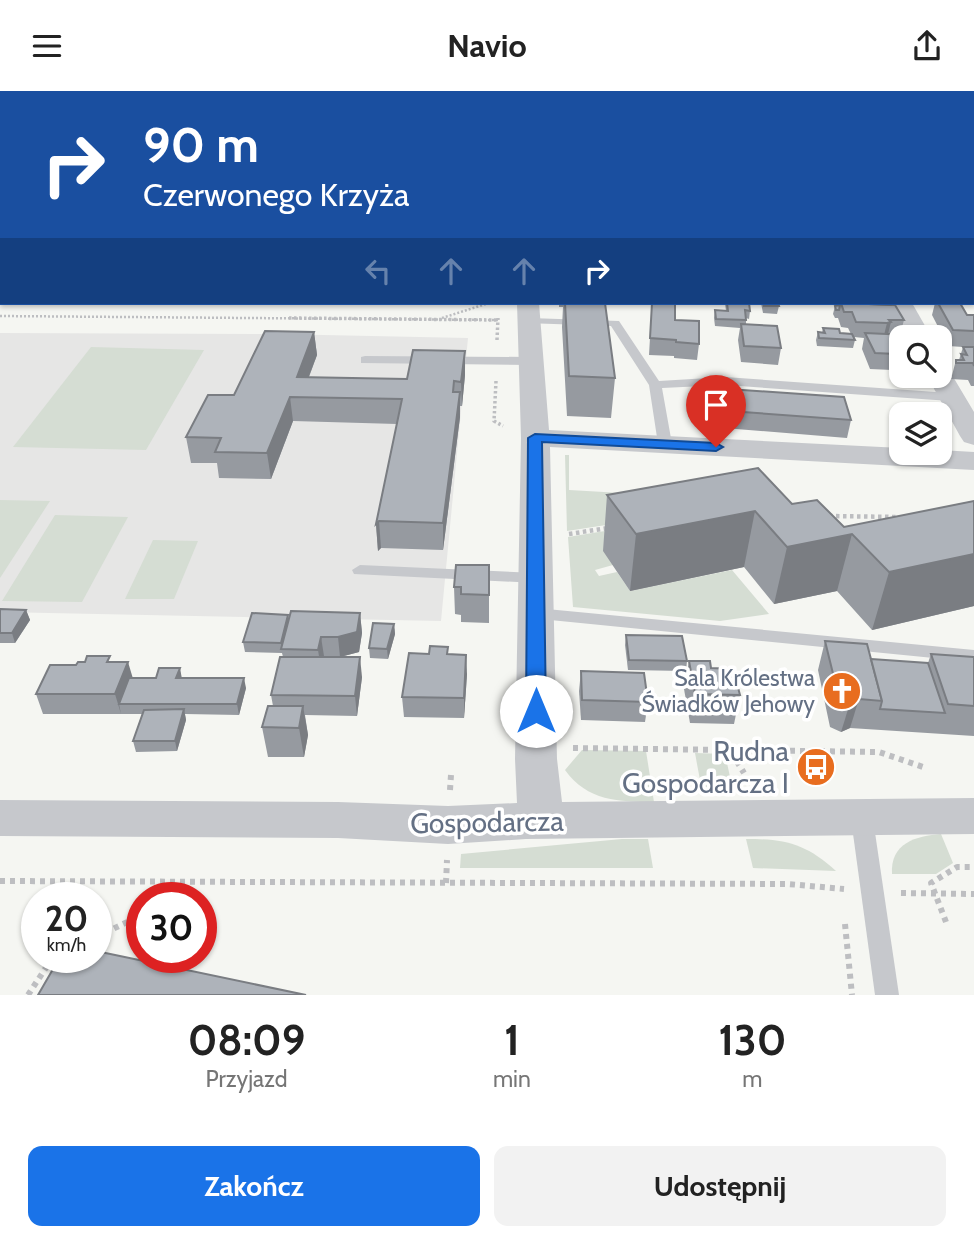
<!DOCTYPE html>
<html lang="pl">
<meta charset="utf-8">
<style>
:root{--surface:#fff;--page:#f2f2f2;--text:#222;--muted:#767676;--accent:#1a73e8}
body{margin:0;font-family:Cabin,sans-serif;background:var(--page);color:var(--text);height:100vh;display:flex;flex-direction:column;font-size:26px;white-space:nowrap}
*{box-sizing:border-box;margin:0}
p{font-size:23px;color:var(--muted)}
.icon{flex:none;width:38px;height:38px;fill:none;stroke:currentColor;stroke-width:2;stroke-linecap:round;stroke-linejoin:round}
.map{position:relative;height:904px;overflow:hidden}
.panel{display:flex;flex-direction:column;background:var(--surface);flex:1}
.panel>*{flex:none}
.top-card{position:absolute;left:0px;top:0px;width:975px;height:214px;box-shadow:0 2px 5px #0004;background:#1a4fa0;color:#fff;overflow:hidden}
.fabs{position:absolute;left:889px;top:234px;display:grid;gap:14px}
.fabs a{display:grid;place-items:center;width:63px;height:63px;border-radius:14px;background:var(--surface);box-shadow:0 2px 5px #0004;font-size:35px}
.speed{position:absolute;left:21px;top:791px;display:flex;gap:14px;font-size:35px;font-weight:700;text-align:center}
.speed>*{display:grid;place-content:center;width:91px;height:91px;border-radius:50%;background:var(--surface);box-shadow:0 2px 5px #0004;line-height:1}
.speed small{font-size:18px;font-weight:400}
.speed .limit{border:10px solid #d22;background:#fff;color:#111}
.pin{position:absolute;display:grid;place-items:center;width:60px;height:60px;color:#fff;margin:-72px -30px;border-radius:50% 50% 50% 0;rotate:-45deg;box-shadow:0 0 7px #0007}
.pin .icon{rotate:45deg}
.me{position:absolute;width:77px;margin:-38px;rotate:0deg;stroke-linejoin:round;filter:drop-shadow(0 0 5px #0008)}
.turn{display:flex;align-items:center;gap:24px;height:147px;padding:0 28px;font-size:32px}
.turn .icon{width:91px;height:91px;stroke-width:2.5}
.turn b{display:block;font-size:49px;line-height:60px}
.lanes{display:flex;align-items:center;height:66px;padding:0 28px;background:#0003;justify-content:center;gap:35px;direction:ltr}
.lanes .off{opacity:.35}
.eta{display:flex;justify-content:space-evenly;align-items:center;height:119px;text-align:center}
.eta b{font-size:42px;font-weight:700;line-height:49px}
.primary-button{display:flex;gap:14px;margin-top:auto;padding:14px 28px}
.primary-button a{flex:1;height:80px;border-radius:14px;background:var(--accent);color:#fff;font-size:28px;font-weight:700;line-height:80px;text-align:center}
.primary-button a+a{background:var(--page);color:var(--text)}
header{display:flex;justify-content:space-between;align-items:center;height:91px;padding:0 28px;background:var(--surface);font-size:32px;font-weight:700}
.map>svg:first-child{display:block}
</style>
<header><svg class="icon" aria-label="menu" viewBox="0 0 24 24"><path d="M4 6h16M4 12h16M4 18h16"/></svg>Navio<svg class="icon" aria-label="share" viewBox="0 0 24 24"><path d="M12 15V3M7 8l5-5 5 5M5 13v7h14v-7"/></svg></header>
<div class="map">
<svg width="974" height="904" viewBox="0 0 974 904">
<rect width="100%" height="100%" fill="#f5f6f2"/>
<!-- built -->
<polygon fill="#e6e6e5" points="0,242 275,243 468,247 441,530 0,521"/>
<!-- green -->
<g fill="#d5ddd3">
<polygon points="91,256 204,259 146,359 13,356"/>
<polygon points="565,364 569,364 569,399 674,405 691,421 567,440"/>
<polygon points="0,409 50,410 0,487"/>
<polygon points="55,424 128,426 82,511 2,510"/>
<polygon points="691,426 613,474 595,479 599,485 617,481 630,500 732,479 769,523 720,530 573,516 568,446"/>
<polygon points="153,449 198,450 174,508 125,508"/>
<path d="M582,659l64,1 8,51c-35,0 -67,-1 -89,-32z"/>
<polygon points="695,662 725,663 732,695 702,700"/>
<path d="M941,743l12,29 -17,11h-44c-2,-31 24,-38 49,-40z"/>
<polygon points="622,748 648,748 653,777 460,777 461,763"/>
<path d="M746,748c40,0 60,5 90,32l-83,-3z"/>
</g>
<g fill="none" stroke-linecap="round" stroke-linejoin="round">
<!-- path-far3 -->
<g stroke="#bdbec1" stroke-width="2.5" stroke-dasharray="2 2" stroke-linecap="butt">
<polyline points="0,225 498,229"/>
<polyline points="442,227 489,212"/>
</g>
<!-- path-far2 -->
<g stroke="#bdbec1" stroke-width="3.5" stroke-dasharray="2.5 2.5" stroke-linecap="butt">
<polyline points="289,227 498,229"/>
<polyline points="497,249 498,227"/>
<polyline points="496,290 494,330 503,335"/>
</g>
<!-- path-far1 -->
<g stroke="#bdbec1" stroke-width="4.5" stroke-dasharray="3.5 3.5" stroke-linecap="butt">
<polyline points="829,425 898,426"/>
<polyline points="569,443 608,437"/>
</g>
<!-- path -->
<g stroke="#bdbec1" stroke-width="6" stroke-dasharray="5 5" stroke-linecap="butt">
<polyline points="573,657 730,659 744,682"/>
<polyline points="730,659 879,661 926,677"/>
<polyline points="450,699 451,684"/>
<polyline points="0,790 788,793 844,798"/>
<polyline points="446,792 447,769"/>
<polyline points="901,802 974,803"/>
<polyline points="171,807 176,803 179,790"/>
<polyline points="946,831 931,792 957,776 974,776"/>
<polyline points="845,833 852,904"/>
<polyline points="96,846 142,824"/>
<polyline points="28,904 53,866"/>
</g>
<!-- service -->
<g fill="#c6c8cc" fill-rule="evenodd">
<rect x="668" y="0" width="6" height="2"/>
<polygon points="775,0 781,0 782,2 776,2"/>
<rect x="973" y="153" width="1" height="7"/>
<rect x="0" y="168" width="2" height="7"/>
<polygon points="529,227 619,230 659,290 725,286 950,302 956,306 950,310 725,294 662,297 672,353 665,357 658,353 649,294 611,235 525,232 525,228"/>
<polygon points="365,265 530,266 536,270 530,274 361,272 361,266"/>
<polygon points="360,474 536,482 544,487 536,492 354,483 352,479"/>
<polygon points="536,517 974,559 974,571 530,527 527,523 530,519"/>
<polygon points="862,719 870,722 873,728 899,904 875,904 851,728 854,722"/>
</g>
<!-- minor -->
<g fill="#c6c8cc" fill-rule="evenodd">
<rect x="333" y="0" width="14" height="2"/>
<rect x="514" y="0" width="14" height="2"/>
<polygon points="871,0 887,0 888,2 872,2"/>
<polygon points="974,1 974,9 973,9 973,2 969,2"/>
<rect x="0" y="12" width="2" height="8"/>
<rect x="0" y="76" width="2" height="10"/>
<rect x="973" y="124" width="1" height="12"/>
<polygon points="517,212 539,212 549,339 901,357 901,362 940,362 940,359 974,361 974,379 550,356 557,668 562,711 974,707 974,743 526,748 448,753 338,747 0,745 0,709 338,711 448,715 517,712 515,668 521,347"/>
<polygon points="890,212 912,212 932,247 908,247"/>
<polygon points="940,277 949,279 974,321 974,354 964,351 960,345 927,285 940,285"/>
</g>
</g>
<!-- wall -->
<g fill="#969aa0">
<polygon points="255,0 274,0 274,1 255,2"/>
<polygon points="276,0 296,0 295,2 276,2"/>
<rect x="388" y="0" width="19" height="2"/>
<polygon points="545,0 574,0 574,2 546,2"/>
<polygon points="802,0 836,0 835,2 803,2"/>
<rect x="973" y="10" width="1" height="76"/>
<polygon points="2,43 2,61 0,61 0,45"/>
<rect x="0" y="127" width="2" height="26"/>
<rect x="0" y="172" width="2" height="30"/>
<polygon points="559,212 605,212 615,287 611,327 567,325 562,236 563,216 559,216"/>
<polygon points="652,212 675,229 699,253 697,269 674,267 674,265 649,264"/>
<polygon points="725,212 749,212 750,220 749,228 746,227 746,233 781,257 778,274 741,271 738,249 740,237 715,235 714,227 715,219 726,220"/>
<polygon points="761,212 778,212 779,215 777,223 763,222"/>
<polygon points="841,212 904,229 900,244 901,285 924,285 921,294 899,293 892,279 870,278 862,258 864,247 854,246 855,249 853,257 817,255 816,249 818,241 822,242 823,237 840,242 851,243 848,237 841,236 838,227 835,227 833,223 835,215 840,214"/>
<polygon points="935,212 960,212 967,224 974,224 974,295 971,295 968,289 951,288 956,269 959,269 963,256 948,255 932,224"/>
<polygon points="314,241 317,264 309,286 407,288 465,260 465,284 462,315 460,315 460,326 443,459 381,457 378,460 376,433 397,333 293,330 271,388 219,387 217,372 191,372 186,346 234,304"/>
<polygon points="699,296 851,329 847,347 699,335 697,313"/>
<polygon points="607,404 792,413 844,436 974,410 974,515 872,539 837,500 774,513 744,476 630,500 603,460"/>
<polygon points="489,474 489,532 461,531 461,524 455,523 454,496"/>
<polygon points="0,518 26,519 30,529 15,552 0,552"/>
<polygon points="360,522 362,542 359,561 340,566 324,565 324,566 362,586 357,625 305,624 308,644 304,666 268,666 262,636 273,615 271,604 283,566 282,562 245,561 243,551 289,528"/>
<polygon points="394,533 395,543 388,568 370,567 369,557"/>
<polygon points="626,544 687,570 686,580 628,579 625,554"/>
<polygon points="825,550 871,568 928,572 931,563 974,566 974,645 850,637 841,641 830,636 818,579"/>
<polygon points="448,563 467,583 464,627 404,626 402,606"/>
<polygon points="689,570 711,577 740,604 734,633 690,632 684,598"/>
<polygon points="111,571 133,587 182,587 246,597 239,624 185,623 186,629 177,660 136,661 133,650 142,623 43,623 36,603 76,574"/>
<polygon points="581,580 648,611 645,631 581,629 579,600"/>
</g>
<!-- shaded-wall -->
<g fill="#7a7d82">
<polygon points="891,231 887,247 883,248 887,232"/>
<polygon points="314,241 317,264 301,306 297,286"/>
<polygon points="465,260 465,284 462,315 461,291"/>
<polygon points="460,301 460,326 443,459 443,432"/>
<polygon points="290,306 293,330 271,388 267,362"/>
<polygon points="755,420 744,476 630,500 636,443"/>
<polygon points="379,430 381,457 378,460 376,433"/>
<polygon points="852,443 837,500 774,513 787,456"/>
<polygon points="974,463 974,515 872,539 889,481"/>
<polygon points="26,519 30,529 15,552 12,542"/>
<polygon points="360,522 362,542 359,561 340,566 338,546"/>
<polygon points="288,524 290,533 282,558 281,552"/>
<polygon points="394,533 395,543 388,568 387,558"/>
<polygon points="321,546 324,565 321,578 318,559"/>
<polygon points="466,564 467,583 464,627 464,607"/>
<polygon points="360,566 362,586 357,625 355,605"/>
<polygon points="128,571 134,591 119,613 121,623 115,603"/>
<polygon points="180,577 182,588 176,587"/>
<polygon points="244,587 246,597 239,624 237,613"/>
<polygon points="859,608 850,637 841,641 850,612"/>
<polygon points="303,615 308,644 304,666 299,637"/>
<polygon points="184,618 186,629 177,660 175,650"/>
</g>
<!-- building -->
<g fill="#aeb3ba" stroke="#7a7d82" stroke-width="2">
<polygon points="31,0 89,0 88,2 25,2"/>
<polygon points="98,0 119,0 118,2 96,2"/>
<polygon points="217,0 238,0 237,2 216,2"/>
<polygon points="432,0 455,0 455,2 431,2"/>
<rect x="591" y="0" width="27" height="2"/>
<polygon points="684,0 710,0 711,2 684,2"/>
<polygon points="973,28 974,29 974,56 973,56"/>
<rect x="0" y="127" width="2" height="12"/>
<rect x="0" y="172" width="2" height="15"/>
<polygon points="565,212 605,212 615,287 569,285"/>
<polygon points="652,212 675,212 675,229 699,230 699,253 676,251 676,249 650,247"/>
<polygon points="727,212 749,212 750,220 745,219 746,229 716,228 715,219 728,220"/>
<polygon points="764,212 778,212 779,215 764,215"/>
<polygon points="841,212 895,214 904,229 889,229 891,231 887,232 856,231 852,221 844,221"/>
<polygon points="847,212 889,213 890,214"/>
<polygon points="938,212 960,212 967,224 974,224 974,240 953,239"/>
<polygon points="840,214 839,219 836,219 835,215"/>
<polygon points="741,233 777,235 781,257 744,255"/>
<polygon points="823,237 839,238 840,242 852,243 855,249 819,247 818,241 825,242"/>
<polygon points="265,240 314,241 297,286 407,288 413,259 465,260 461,291 454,290 453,301 460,301 443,432 379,430 376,433 402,308 290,306 267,362 215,361 221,347 186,346 208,304 234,304"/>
<polygon points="865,242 908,244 910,247 901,247 901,273 896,263 875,262"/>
<polygon points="963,256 974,256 974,275 973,272 956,272 956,269 964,269 961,263 967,264"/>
<polygon points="699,296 844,306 851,329 701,318"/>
<polygon points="758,377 792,413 817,409 844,436 974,410 974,463 889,481 852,443 787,456 755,420 636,443 607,404"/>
<polygon points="456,474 489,474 489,504 461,503 461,496 454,496"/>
<polygon points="0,518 26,519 12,542 0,542"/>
<polygon points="291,520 360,522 357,541 338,546 321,546 318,559 281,558"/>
<polygon points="252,522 288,524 281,552 243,551"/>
<polygon points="373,532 394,533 387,558 369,557"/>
<polygon points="626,544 682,545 687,570 629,569"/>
<polygon points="825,550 867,553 882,610 859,608 850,612 839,607"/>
<polygon points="430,555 448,556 447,563 466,564 464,607 402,606 409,562 429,563"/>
<polygon points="931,563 974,566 974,615 948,613"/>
<polygon points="87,565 110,565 107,571 128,571 115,603 36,603 50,574 76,574 78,571 85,571"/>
<polygon points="280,566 360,566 355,605 271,604"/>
<polygon points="871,568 928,572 945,622 880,618 882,610"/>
<polygon points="689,570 710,570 711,577 733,578 740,604 695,603"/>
<polygon points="159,577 180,577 176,587 244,587 237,613 119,613 129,587 156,587"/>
<polygon points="581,580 644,582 648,611 582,609"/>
<polygon points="268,615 303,615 299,637 262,636"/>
<polygon points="184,618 175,650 133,650 144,619"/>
<polygon points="96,860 306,904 38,904 60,866 96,866"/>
</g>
<!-- route -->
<polygon fill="#1a73e8" stroke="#114b97" stroke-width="2" points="535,343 716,352 723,356 716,360 542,351 546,620 543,625 529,625 526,620 528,347"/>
<!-- icons -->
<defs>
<g id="church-disc" transform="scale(2.0125)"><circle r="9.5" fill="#e86d1f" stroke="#fff"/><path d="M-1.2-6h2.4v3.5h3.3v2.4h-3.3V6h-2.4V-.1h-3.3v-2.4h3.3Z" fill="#fff"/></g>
<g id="bus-disc" transform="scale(2.0125)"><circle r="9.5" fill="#e86d1f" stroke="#fff"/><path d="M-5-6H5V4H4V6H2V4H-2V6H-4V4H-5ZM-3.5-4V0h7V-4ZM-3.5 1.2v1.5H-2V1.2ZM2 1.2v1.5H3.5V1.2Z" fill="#fff"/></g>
</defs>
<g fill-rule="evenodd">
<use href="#church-disc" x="842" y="600"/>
<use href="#bus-disc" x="816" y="676"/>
</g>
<g text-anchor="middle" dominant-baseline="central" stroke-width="7" stroke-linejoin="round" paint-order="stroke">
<!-- poi labels -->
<g font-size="23" fill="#647084" stroke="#fff" text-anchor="end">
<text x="815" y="587">Sala Królestwa<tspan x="815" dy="26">Świadków Jehowy</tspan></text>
</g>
<!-- near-poi labels -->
<g font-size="28" fill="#647084" stroke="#fff" text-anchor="end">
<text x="789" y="660">Rudna<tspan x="789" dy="32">Gospodarcza I</tspan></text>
</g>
<!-- near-street labels -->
<g font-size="28" fill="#647084" stroke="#fff">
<text transform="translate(487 731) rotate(-1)">Gospodarcza</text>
</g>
</g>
</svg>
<div class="fabs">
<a><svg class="icon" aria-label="search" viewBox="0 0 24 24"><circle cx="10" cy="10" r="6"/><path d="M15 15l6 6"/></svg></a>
<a><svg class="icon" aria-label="layers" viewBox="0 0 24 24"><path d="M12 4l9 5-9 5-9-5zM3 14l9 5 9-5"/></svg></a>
</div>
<div class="speed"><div>20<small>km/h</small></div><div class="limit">30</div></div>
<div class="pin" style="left:716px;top:356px;background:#d93025"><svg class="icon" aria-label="arrive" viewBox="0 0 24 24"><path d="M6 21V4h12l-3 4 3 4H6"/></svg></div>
<svg class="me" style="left:536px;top:620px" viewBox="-20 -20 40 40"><circle r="19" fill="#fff"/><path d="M0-13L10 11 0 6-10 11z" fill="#1a73e8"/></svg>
<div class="top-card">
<div class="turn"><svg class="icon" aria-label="right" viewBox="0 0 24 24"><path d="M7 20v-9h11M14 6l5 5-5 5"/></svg><div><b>90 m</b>Czerwonego Krzyża</div></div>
<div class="lanes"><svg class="icon off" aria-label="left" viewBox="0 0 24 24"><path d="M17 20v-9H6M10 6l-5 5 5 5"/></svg><svg class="icon off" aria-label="ahead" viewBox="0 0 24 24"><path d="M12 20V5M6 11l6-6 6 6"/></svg><svg class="icon off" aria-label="ahead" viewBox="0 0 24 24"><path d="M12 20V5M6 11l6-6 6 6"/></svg><svg class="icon" aria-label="right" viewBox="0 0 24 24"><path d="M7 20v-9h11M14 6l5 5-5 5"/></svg></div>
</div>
</div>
<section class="panel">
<div class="eta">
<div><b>08:09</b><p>Przyjazd</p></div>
<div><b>1</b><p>min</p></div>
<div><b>130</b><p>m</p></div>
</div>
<div class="primary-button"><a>Zakończ</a><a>Udostępnij</a></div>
</section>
